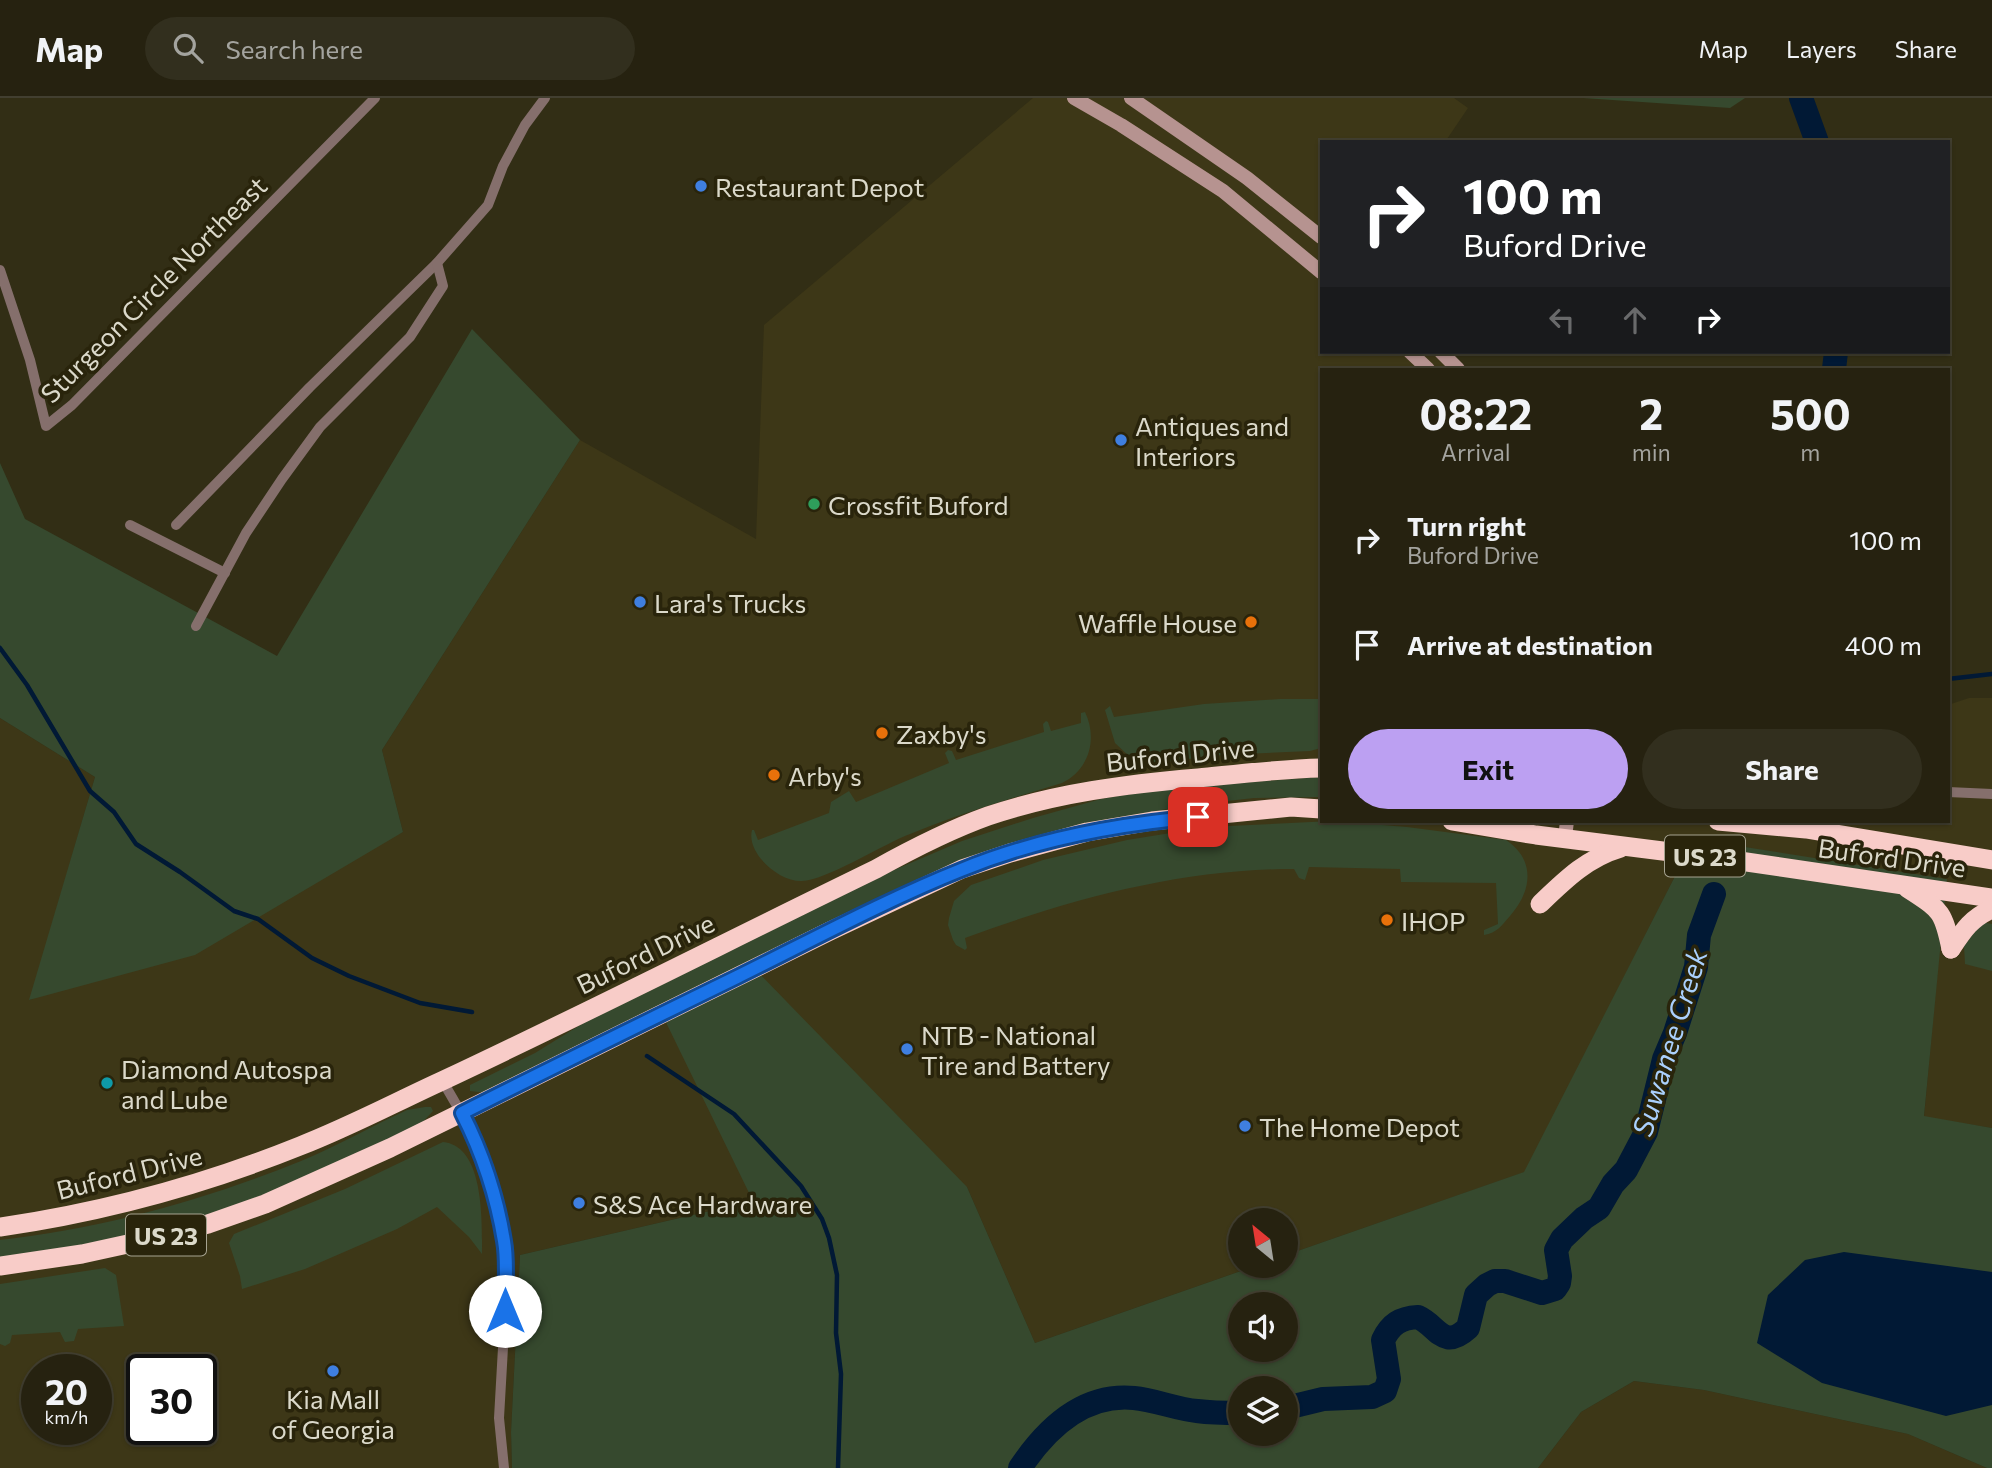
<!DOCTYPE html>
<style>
:root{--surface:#262210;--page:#322f1e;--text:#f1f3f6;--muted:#a4a49f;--line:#423f30;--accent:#bca0f2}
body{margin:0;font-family:Commissioner,sans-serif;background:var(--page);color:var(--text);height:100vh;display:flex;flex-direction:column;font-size:26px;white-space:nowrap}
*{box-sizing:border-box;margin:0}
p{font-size:23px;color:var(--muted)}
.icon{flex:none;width:38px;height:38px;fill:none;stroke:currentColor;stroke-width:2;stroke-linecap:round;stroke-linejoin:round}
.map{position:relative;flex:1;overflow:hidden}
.side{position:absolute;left:1320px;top:270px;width:630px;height:455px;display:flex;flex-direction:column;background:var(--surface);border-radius:0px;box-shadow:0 2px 5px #0004,0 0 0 2px var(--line)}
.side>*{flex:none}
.banner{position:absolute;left:1320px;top:42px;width:630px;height:214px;border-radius:0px;box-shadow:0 2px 5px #0004,0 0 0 2px var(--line);background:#202124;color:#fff;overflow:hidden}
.needle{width:46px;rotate:330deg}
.controls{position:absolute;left:1228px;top:1110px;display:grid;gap:14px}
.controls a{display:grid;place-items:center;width:70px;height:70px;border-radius:50%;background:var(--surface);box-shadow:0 2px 5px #0004,0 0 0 2px var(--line);font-size:35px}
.speed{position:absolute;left:21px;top:1256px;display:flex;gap:14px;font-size:35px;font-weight:700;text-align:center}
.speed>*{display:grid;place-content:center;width:91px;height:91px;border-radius:50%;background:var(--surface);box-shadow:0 2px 5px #0004,0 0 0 2px var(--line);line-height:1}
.speed small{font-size:18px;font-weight:400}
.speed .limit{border:4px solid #111;border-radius:10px;background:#fff;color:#111}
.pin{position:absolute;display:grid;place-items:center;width:60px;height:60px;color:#fff;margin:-30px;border-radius:14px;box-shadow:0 4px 10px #0006}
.me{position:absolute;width:77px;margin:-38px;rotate:0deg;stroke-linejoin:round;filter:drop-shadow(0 0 5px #0008)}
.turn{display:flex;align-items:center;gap:24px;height:147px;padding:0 28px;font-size:32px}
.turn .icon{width:91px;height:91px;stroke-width:2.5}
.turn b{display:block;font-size:49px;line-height:60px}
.lanes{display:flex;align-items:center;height:66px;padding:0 28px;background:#0003;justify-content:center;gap:35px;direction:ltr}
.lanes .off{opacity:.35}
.eta{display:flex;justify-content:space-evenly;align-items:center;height:119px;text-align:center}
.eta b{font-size:42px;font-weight:700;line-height:49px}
.cta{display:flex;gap:14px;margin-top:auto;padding:14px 28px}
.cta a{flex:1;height:80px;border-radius:42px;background:var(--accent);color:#111;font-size:28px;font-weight:700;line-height:80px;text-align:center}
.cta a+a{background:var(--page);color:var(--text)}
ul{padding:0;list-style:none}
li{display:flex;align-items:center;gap:21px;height:105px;padding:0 28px}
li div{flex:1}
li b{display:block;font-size:26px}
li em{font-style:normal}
header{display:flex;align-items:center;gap:42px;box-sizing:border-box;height:98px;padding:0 35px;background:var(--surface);border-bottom:2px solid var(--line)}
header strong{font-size:33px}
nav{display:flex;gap:38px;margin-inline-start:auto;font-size:24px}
.search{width:490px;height:63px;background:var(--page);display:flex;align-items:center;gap:18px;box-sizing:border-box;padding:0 24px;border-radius:38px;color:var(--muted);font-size:26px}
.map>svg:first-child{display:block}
</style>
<header>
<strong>Map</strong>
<div class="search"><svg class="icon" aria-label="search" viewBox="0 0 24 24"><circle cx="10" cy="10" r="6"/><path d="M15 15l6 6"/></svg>Search here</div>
<nav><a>Map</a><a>Layers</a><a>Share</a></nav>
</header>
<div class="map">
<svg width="1992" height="1370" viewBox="0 0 1992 1370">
<rect width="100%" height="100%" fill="#322e15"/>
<!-- built -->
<g fill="#3d3717" fill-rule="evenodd">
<path d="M1033,0h421l14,10 -23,34h-124v210h117l25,17h-142v452h627v-116l21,-7h23v430l-68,-11 22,-237 -252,-41 -169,333 -239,83v-35h-45v45h17l-223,78 -68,-156 -214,14 -233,54 -9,177 1,36h-512v-750l95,59 -65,223 373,-168 -21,-82 198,-310 176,99 8,-214zM37,1272h59v60h-59zM142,1272h59v60h-59z"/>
<polygon points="1634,1283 1704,1292 1908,1336 1987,1370 1538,1370 1581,1314"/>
</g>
<!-- green -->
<g fill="#36492e" fill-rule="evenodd">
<polygon points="1583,0 1745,0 1730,10"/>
<polygon points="472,231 580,342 382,652 403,734 195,857 29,902 95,679 0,620 0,365 25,421 277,558"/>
<polygon points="1280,601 1321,601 1321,650 1310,653 1222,657 1148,666 1131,660 1115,645 1105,612 1110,608 1114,619 1204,606"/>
<path d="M1085,614c13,27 4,58 -23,71 -54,16 -106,32 -157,53 -26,11 -79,44 -103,45 -23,1 -56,-28 -50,-51h2l4,10 71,-27 2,-11 18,-11 7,11 93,-39 -4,-10 3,-3 4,1 4,9 88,-28 -1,-8 3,-3 2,1 3,9 30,-8v-10z"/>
<path d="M1321,679v20l-67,1 -71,8 -97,18 -337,139 218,224 68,156 223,-78h28v-10l238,-83 170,-333 253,40 -23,237 68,12v340h-5l-79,-34 -204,-44 -70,-9 -53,31 -43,56h-1026l-1,-36 9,-177 233,-54 -94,-193 -172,85 -17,-2v-6l65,-32 55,-34 290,-143 82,-35 71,-23 68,-19 67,-11zM1241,1206h45v45h-45zM1241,1290h45v45h-45z"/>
<path d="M1332,723l75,6 99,13c30,20 26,51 4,76 -8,9 -13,17 -26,19v-5l14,-6 -2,-41 -95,-1 -1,-13 -91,-2 -4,13 -6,-2 -5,-9c-113,0 -223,30 -329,69l2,10 -2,2 -9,-5 -3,-5 -5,-15 1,-7 5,-17 17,-16 72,-25 84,-20 81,-13z"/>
<polygon points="1982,824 1992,826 1992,873 1965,866 1964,848"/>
<path d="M425,1009h6l2,4 -14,15c-71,34 -141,67 -216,91 -66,22 -135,31 -203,43v-20c102,-11 205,-40 301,-79 36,-15 71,-35 106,-51z"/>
<path d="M443,1044c42,4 39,81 39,112l-13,-17 -32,-30 -40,22 -92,40 -63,20 -2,-13 -11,-33 5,-9 111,-45z"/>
<polygon points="105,1170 116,1177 124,1228 78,1231 74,1243 65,1244 60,1234 12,1237 10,1245 5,1248 0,1246 0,1186"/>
</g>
<!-- water -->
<polygon fill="#011935" points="1844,1154 1992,1174 1992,1307 1946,1318 1822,1285 1757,1245 1768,1197 1805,1162"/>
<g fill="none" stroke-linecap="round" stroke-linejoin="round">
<!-- stream -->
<g stroke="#011935" stroke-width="4.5">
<polyline points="0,550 27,587 90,693 114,714 136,746 180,774 234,813 258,821 312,860 349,878 420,905 472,914"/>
<polyline points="1948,581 1992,576"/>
<polyline points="647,958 734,1016 801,1088 822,1121 829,1140 837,1177 836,1235 841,1276 838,1370"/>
</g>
<!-- river -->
<g stroke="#011935" stroke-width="24">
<polyline points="1801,0 1817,44"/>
<polyline points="1834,271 1836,254"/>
<path d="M1286,1310l37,-9 49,-2 13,-6 4,-12 -6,-39c8,-16 17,-22 35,-23 20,9 25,34 50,11l8,-33 11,-10 8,-4h10l37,12 13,-4 4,-6 1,-7 -4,-26 6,-11 22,-21 15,-10 14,-24 13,-14 20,-38 18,-73 11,-26 21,-66 3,-32 15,-41"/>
<path d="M1020,1370c26,-39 63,-75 114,-70 21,2 42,11 63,13 15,2 29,2 44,2"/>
</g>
<!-- street -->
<g stroke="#856f6c" stroke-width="10">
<polyline points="0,172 30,262 46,328 72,307 375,0"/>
<polyline points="130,427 225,475"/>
<polyline points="176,427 310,289 437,165 488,107 503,68 525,27 545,0"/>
<polyline points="196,528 246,435 282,381 320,329 410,239 443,188 437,165"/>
<polyline points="1948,694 1992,696"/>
<polyline points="442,982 471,1032 491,1092 505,1145 504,1232 499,1320 504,1370"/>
</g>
<!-- secondary -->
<g stroke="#b69390" stroke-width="14">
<polyline points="1074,0 1121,27 1223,93 1321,174"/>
<polyline points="1131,0 1247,80 1321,139"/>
<polyline points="1410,254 1428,271"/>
<polyline points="1441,254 1458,271"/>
<polyline points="1565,740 1567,723"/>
</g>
<!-- highway -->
<g stroke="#f8ccc8" stroke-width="19">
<polyline points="1452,723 1536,737 1726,761 1992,800"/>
<polyline points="1718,723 1806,731 1992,762"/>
<path d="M1907,790c33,22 36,21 44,61"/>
<path d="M1540,806c25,-24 47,-46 81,-56"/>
<path d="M1951,851c12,-18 20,-31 41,-40"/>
<path d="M0,1129c104,-15 203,-42 300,-81 49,-19 96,-44 144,-66 145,-68 288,-141 432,-211 36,-20 73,-39 112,-53 68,-23 139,-32 210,-38 41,-4 82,-9 123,-10"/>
<polyline points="0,1168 82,1156 146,1142 208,1126 265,1106 390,1050 830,833 962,771 1010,755 1087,734 1152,723 1291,709 1321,711"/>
</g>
</g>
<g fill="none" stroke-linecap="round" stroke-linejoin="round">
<!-- route casing -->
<g stroke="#114b97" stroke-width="18">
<path id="route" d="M505,1213c0,-22 3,-48 -1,-70 -7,-43 -22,-89 -42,-128 91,-46 183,-91 275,-136 73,-36 149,-77 224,-107 75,-31 157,-46 237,-53"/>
</g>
<!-- route -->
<use href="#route" stroke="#1a73e8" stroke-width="12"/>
</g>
<!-- markers -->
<g fill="#3f7fe0" stroke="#29240b" stroke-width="2.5">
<circle cx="701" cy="88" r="7"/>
<circle cx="1121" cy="342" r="7"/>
<circle cx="640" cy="504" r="7"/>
<circle cx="907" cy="951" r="7"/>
<circle cx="1245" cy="1028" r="7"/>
<circle cx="579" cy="1105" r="7"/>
<circle cx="333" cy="1273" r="7"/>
</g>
<circle fill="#2e9e5b" stroke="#29240b" stroke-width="2.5" cx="814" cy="406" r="7"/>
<g fill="#e8710a" stroke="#29240b" stroke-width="2.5">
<circle cx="1251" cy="524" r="7"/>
<circle cx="882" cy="635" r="7"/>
<circle cx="774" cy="677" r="7"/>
<circle cx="1387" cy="822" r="7"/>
</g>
<circle fill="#0f9aa8" stroke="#29240b" stroke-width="2.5" cx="107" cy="985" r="7"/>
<g text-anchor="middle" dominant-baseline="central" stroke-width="7" stroke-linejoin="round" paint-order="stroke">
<!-- shield labels -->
<g fill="#29240b" stroke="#a6a391" stroke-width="2">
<rect x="1665" y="737.5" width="80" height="41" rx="5"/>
<rect x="126" y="1116.5" width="80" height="41" rx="5"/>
</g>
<g font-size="24" font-weight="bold" fill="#dbd9ca">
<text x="1705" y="758">US 23</text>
<text x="166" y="1137">US 23</text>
</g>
<!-- poi labels -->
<g font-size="26" fill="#dbd9ca" stroke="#29240b" text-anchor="start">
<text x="715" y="88">Restaurant Depot</text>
<text x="1135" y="327">Antiques and<tspan x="1135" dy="30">Interiors</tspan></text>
<text x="828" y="406">Crossfit Buford</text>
<text x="654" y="504">Lara's Trucks</text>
<text x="1237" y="524" text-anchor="end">Waffle House</text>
<text x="896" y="635">Zaxby's</text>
<text x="788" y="677">Arby's</text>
<text x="1401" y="822">IHOP</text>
<text x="921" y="936">NTB - National<tspan x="921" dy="30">Tire and Battery</tspan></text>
<text x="121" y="970">Diamond Autospa<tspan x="121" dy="30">and Lube</tspan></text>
<text x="1259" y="1028">The Home Depot</text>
<text x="593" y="1105">S&amp;S Ace Hardware</text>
<text x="333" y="1300" text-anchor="middle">Kia Mall<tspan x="333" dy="30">of Georgia</tspan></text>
</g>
<!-- street labels -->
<g font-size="26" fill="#dbd9ca" stroke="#29240b">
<text transform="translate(153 191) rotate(-45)">Sturgeon Circle Northeast</text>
<text transform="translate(1180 656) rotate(-6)">Buford Drive</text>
<text transform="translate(1892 759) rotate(8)">Buford Drive</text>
<text transform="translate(645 855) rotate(-26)">Buford Drive</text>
<text transform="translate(129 1074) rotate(-14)">Buford Drive</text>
</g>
<!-- water labels -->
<g font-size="28" font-style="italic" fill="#aad0fd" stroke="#29240b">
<text transform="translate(1669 944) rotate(-73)">Suwanee Creek</text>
</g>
</g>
</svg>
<div class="controls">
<a><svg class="needle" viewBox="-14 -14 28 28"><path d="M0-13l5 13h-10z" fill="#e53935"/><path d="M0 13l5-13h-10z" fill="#a4a49f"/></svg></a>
<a><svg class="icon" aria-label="sound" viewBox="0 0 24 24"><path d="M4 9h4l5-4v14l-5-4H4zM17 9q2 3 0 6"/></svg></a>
<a><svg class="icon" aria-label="layers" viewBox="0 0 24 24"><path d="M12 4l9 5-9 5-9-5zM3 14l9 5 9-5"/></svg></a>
</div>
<div class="speed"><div>20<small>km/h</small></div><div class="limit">30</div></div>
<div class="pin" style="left:1198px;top:719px;background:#d93025"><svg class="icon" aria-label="arrive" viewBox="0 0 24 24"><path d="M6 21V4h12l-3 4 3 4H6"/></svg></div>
<svg class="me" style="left:505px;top:1213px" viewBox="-20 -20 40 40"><circle r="19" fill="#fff"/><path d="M0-13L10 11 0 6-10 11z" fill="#1a73e8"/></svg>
<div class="banner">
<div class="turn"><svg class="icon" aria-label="right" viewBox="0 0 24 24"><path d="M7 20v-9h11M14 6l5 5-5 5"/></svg><div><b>100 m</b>Buford Drive</div></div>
<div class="lanes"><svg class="icon off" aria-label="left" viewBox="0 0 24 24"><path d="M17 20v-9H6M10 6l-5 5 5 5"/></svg><svg class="icon off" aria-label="ahead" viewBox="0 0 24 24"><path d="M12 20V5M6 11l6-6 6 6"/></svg><svg class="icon" aria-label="right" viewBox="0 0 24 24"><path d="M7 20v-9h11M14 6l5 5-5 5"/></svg></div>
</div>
<section class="side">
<div class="eta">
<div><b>08:22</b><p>Arrival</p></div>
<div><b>2</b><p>min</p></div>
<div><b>500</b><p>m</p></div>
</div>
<ul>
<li><svg class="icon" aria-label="right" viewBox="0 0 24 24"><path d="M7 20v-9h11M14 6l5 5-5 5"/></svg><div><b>Turn right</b><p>Buford Drive</p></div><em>100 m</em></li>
<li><svg class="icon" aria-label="arrive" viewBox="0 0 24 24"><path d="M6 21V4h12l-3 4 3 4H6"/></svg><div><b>Arrive at destination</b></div><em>400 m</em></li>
</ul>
<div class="cta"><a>Exit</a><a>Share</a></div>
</section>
</div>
